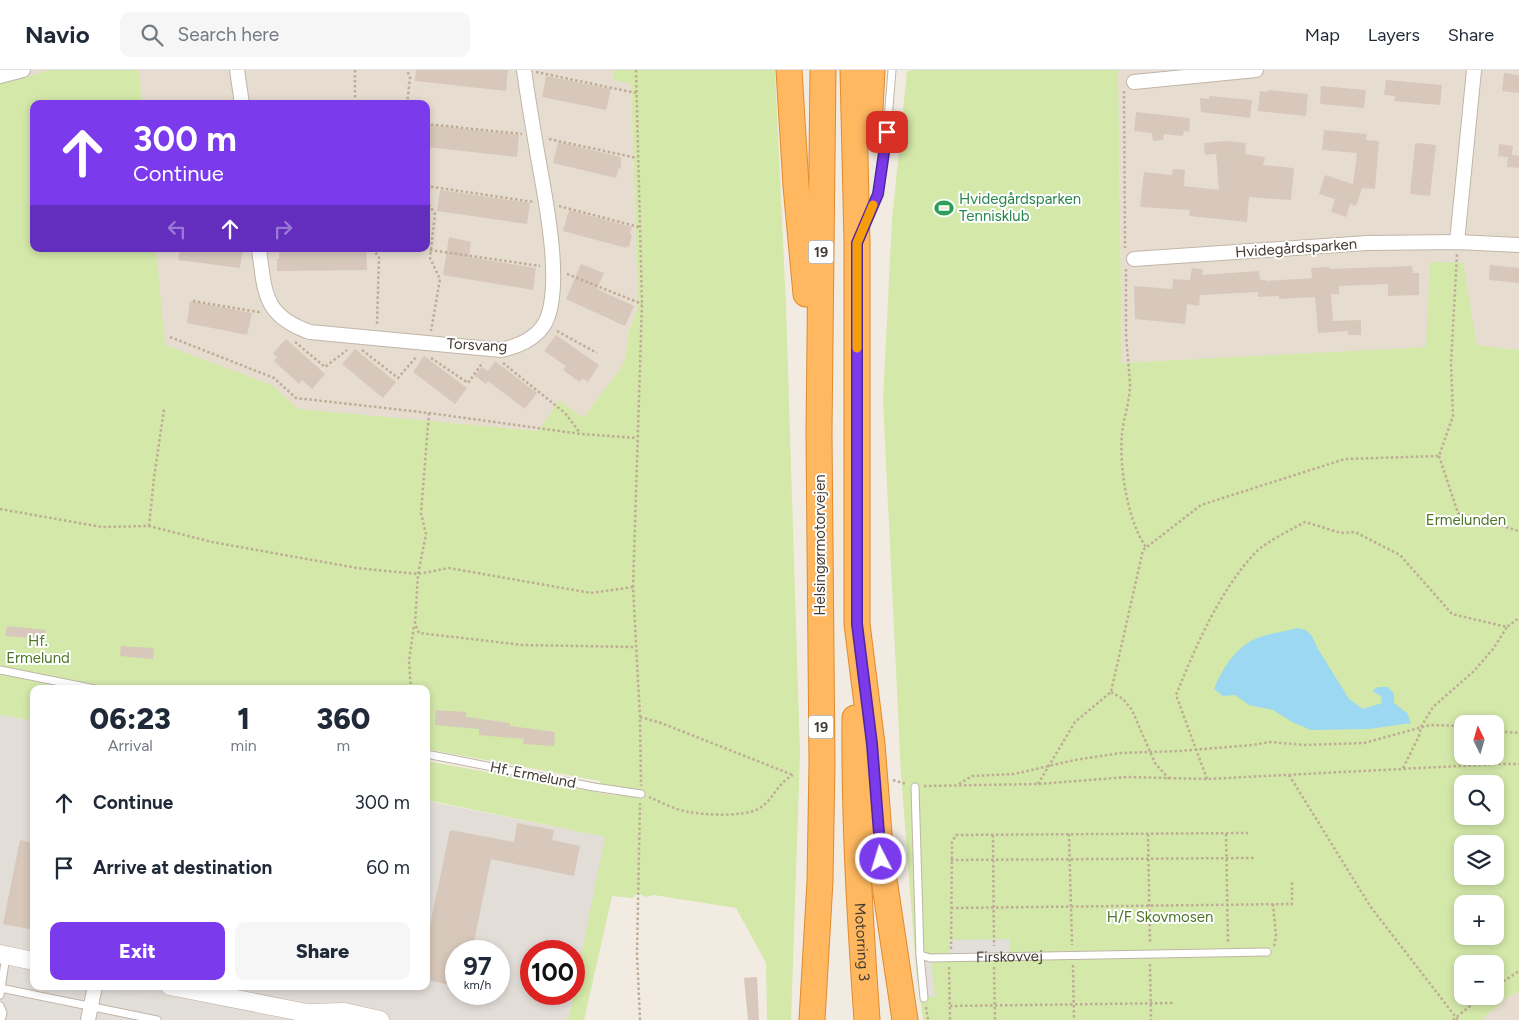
<!DOCTYPE html>
<meta charset="utf-8">
<style>
:root{--surface:#fff;--page:#f6f6f7;--text:#1f2937;--muted:#747a83;--line:#e0e1e3;--accent:#7c3aed}
body{margin:0;font-family:Figtree,sans-serif;background:var(--page);color:var(--text);height:100vh;display:flex;flex-direction:column;font-size:19px;white-space:nowrap}
*{box-sizing:border-box;margin:0}
p{font-size:16px;color:var(--muted)}
.icon{flex:none;width:28px;height:28px;fill:none;stroke:currentColor;stroke-width:2;stroke-linecap:round;stroke-linejoin:round}
.map{position:relative;flex:1;overflow:hidden}
.side{position:absolute;left:30px;top:615px;width:400px;height:305px;display:flex;flex-direction:column;background:var(--surface);border-radius:10px;box-shadow:0 2px 8px #0003}
.side>*{flex:none}
.hud{position:absolute;left:30px;top:30px;width:400px;height:152px;border-radius:10px;box-shadow:0 2px 8px #0003;background:#7c3aed;color:#fff;overflow:hidden}
.needle{width:32px;rotate:355deg}
.controls{position:absolute;left:1454px;top:645px;display:grid;gap:10px}
.controls a{display:grid;place-items:center;width:50px;height:50px;border-radius:10px;background:var(--surface);box-shadow:0 2px 8px #0003;font-size:25px}
.speed{position:absolute;left:445px;top:870px;display:flex;gap:10px;font-size:25px;font-weight:700;text-align:center}
.speed>*{display:grid;place-content:center;width:65px;height:65px;border-radius:50%;background:var(--surface);box-shadow:0 2px 8px #0003;line-height:1}
.speed small{font-size:12px;font-weight:400}
.speed .limit{border:8px solid #d22;background:#fff;color:#111}
.pin{position:absolute;display:grid;place-items:center;width:42px;height:42px;color:#fff;margin:-21px;border-radius:10px;box-shadow:0 2px 8px #0006}
.me{position:absolute;width:55px;margin:-28px;rotate:355deg;stroke-linejoin:round;filter:drop-shadow(0 0 4px #0008)}
.turn{display:flex;align-items:center;gap:18px;height:105px;padding:0 20px;font-size:22px}
.turn .icon{width:65px;height:65px;stroke-width:2.5}
.turn b{display:block;font-size:35px;line-height:42px}
.lanes{display:flex;align-items:center;height:48px;padding:0 20px;background:#0003;justify-content:center;gap:25px;direction:ltr}
.lanes .off{opacity:.35}
.eta{display:flex;justify-content:space-evenly;align-items:center;height:85px;text-align:center}
.eta b{font-size:30px;font-weight:800;line-height:35px}
.action{display:flex;gap:10px;margin-top:auto;padding:10px 20px}
.action a{flex:1;height:58px;border-radius:10px;background:var(--accent);color:#fff;font-size:20px;font-weight:800;line-height:58px;text-align:center}
.action a+a{background:var(--page);color:var(--text)}
ul{padding:0;list-style:none}
li{display:flex;align-items:center;gap:15px;height:65px;padding:0 20px}
li div{flex:1}
li b{display:block;font-size:19px}
li em{font-style:normal}
header{display:flex;align-items:center;gap:30px;box-sizing:border-box;height:70px;padding:0 25px;background:var(--surface);border-bottom:1px solid var(--line)}
header strong{font-size:24px}
nav{display:flex;gap:28px;margin-inline-start:auto;font-size:18px}
.search{width:350px;height:45px;background:var(--page);display:flex;align-items:center;gap:12px;box-sizing:border-box;padding:0 18px;border-radius:10px;color:var(--muted);font-size:19px}
.map>svg:first-child{display:block}
</style>
<header>
<strong>Navio</strong>
<div class="search"><svg class="icon" aria-label="search" viewBox="0 0 24 24"><circle cx="10" cy="10" r="6"/><path d="M15 15l6 6"/></svg>Search here</div>
<nav><a>Map</a><a>Layers</a><a>Share</a></nav>
</header>
<div class="map">
<svg width="1519" height="950" viewBox="0 0 1519 950">
<rect width="100%" height="100%" fill="#f2ebe2"/>
<!-- residential -->
<g fill="#e6ddd0" fill-rule="evenodd">
<path d="M0,0h614v10l17,4 7,223 -10,27 -2,22 -5,13 -39,50 -23,-19 -19,31 -540,-47zM34,34h392v145h-392z"/>
<polygon points="1118,0 1519,0 1519,280 1477,275 1122,293"/>
<polygon points="1519,922 1519,950 1481,950 1511,925"/>
</g>
<!-- industrial -->
<path fill="#e3ddd8" fill-rule="evenodd" d="M0,645l34,6v265h392v-185l180,36 -32,155v-41h-43v43h42l-5,26h-568zM456,881h43v43h-43z"/>
<!-- green -->
<g fill="#d3e8a9" fill-rule="evenodd">
<polygon points="49,0 139,0 142,34 34,34 34,179 156,179 165,275 272,315 298,339 539,361 559,330 583,348 621,298 626,286 628,265 638,237 631,14 614,10 614,0 775,0 786,236 800,683 791,950 767,950 766,893 736,838 654,825 645,827 638,823 632,828 612,826 584,950 568,950 605,767 426,730 426,691 618,726 600,718 600,711 426,679 426,619 102,619 0,600 0,13 14,11"/>
<path d="M916,0h202l4,293 304,-16 4,-85 33,1 14,82 42,5v642l-8,3 -30,25h-558l-7,-51 -15,-195 -18,-374 9,-180 15,-149zM1462,654h33v32h-33zM1462,714h33v32h-33zM1462,774h33v32h-33zM1462,834h33v32h-33zM1462,894h33v32h-33z"/>
<polygon points="0,604 70,619 34,619 34,651 0,645"/>
</g>
<!-- parking -->
<g fill="#e2dfdb">
<polygon points="1010,869 1010,883 950,884 949,870"/>
<polygon points="931,890 935,927 927,927 924,891"/>
<polygon points="17,904 34,907 34,916 75,916 69,950 11,939"/>
<polygon points="110,922 252,950 105,950"/>
</g>
<!-- water -->
<path fill="#9cd8f1" d="M1297,558l9,2 6,6 6,13 31,50 14,10 19,-6 -1,-7 -9,-5 6,-4h10l6,7v9l13,10 4,10 -42,6 -58,1 -19,-8 -19,-12 -24,-5 -14,-10 -12,1 -9,-7c9,-22 24,-46 49,-53 11,-3 23,-5 34,-8z"/>
<!-- building -->
<g fill="#d7c8bb">
<polygon points="416,0 508,0 506,21 415,11"/>
<polygon points="1504,3 1519,5 1519,23 1502,21"/>
<polygon points="546,6 611,19 606,40 542,27"/>
<polygon points="1386,10 1442,15 1440,35 1394,31 1395,26 1384,25"/>
<polygon points="1321,16 1366,20 1364,38 1320,34"/>
<polygon points="1268,20 1308,24 1306,46 1258,41 1260,21 1267,22"/>
<polygon points="1209,26 1252,30 1250,48 1201,42 1200,28 1209,29"/>
<polygon points="1136,42 1190,48 1189,62 1184,61 1183,66 1164,64 1163,70 1153,71 1152,63 1134,61"/>
<polygon points="429,55 519,65 517,87 426,77"/>
<polygon points="1324,60 1367,64 1366,70 1379,71 1375,119 1362,118 1356,136 1350,134 1346,147 1331,142 1335,129 1319,124 1325,105 1353,114 1357,83 1322,80"/>
<polygon points="1226,71 1246,73 1245,84 1265,87 1263,95 1294,98 1291,130 1249,127 1247,152 1189,146 1190,140 1140,137 1144,102 1172,105 1173,99 1185,100 1184,116 1219,120 1216,84 1205,85 1204,73"/>
<polygon points="558,72 621,87 621,99 619,98 616,108 553,93"/>
<polygon points="1418,73 1436,75 1430,126 1410,124 1415,74"/>
<polygon points="1499,74 1513,76 1512,85 1519,86 1519,98 1507,97 1508,87 1498,86"/>
<polygon points="440,120 530,133 527,154 437,141"/>
<polygon points="569,140 632,157 630,164 632,165 629,177 627,176 626,178 563,161"/>
<polygon points="449,167 471,172 469,187 536,198 533,220 443,205"/>
<polygon points="180,179 243,179 240,198 178,190"/>
<polygon points="279,179 366,179 367,200 277,201 277,189 279,189"/>
<polygon points="581,194 604,203 597,219 634,236 625,256 566,229"/>
<polygon points="1490,195 1519,198 1519,213 1489,210"/>
<polygon points="1412,196 1413,203 1419,203 1419,225 1388,226 1388,214 1339,216 1339,224 1331,224 1333,251 1361,250 1361,265 1348,265 1348,261 1318,263 1315,227 1279,229 1279,226 1258,227 1258,222 1200,225 1199,236 1187,234 1185,254 1135,249 1134,216 1172,219 1173,209 1190,210 1192,198 1203,199 1202,205 1259,201 1260,210 1266,210 1266,211 1312,208 1311,198 1329,197 1329,199"/>
<polygon points="190,231 252,243 247,265 187,253"/>
<polygon points="556,265 599,295 588,312 582,308 580,312 574,308 563,300 566,296 544,281"/>
<polygon points="286,269 325,304 312,319 302,310 299,314 274,291 277,287 273,283"/>
<polygon points="355,279 396,312 383,328 342,294"/>
<polygon points="424,286 467,318 455,334 413,302"/>
<polygon points="495,291 537,323 525,339 488,311 486,314 475,306 482,297 488,301"/>
<polygon points="7,556 46,560 45,569 5,566"/>
<polygon points="121,576 154,578 153,589 120,586"/>
<polygon points="436,640 466,642 466,647 510,653 510,656 555,662 554,676 523,674 524,669 479,665 479,659 435,655"/>
<polygon points="517,753 554,760 552,770 580,776 574,806 491,789 472,881 456,881 456,916 426,910 426,874 450,760 514,772"/>
<polygon points="20,770 34,773 34,860 3,854"/>
<polygon points="757,907 759,950 748,950 744,908"/>
</g>
<g fill="none" stroke-linecap="round" stroke-linejoin="round">
<!-- service casing -->
<g stroke="#c0b5a8" stroke-width="9">
<g id="service">
<polyline points="866,152 878,124 887,62 892,0"/>
<polyline points="0,600 95,619"/>
<polyline points="426,684 594,717 641,724"/>
<path id="s1" d="M915,717l5,168 10,3 337,-6"/>
<polyline points="920,885 924,928"/>
<polyline points="0,918 157,950"/>
<polyline points="0,925 6,886"/>
<polyline points="0,936 3,943 1,950"/>
</g>
</g>
<!-- minor casing -->
<g stroke="#c0b5a8" stroke-width="16">
<g id="minor">
<polyline points="237,0 242,34"/>
<polyline points="0,6 23,0"/>
<polyline points="1134,12 1256,0"/>
<polyline points="1457,172 1474,0"/>
<path d="M259,179c6,43 4,67 51,83l191,18c18,-4 35,-11 44,-27 19,-36 0,-126 -7,-166 -5,-29 -10,-58 -14,-87"/>
<polyline points="1134,189 1367,173 1457,172 1519,175"/>
<polyline points="88,950 95,916"/>
</g>
</g>
<!-- tertiary casing -->
<g stroke="#c0b5a8" stroke-width="19">
<g id="tertiary">
<polyline points="0,884 34,891"/>
<polyline points="170,916 307,943 327,950"/>
<polyline points="312,943 344,942 380,950"/>
</g>
</g>
<!-- motorway casing -->
<g stroke="#e08a2e" stroke-width="27">
<g id="motorway">
<polyline points="789,0 796,116 806,224"/>
<polyline points="853,0 857,173 857,554 872,674 881,789 905,950"/>
<polyline points="869,56 872,0"/>
<path id="s2" d="M855,648c-1,101 5,201 12,302"/>
<polyline points="812,950 820,811 822,693 819,363 823,0"/>
</g>
</g>
<!-- path -->
<g stroke="#bfac96" stroke-width="2.5" stroke-dasharray="2.5 2.5" stroke-linecap="butt">
<polyline points="355,0 355,34"/>
<polyline points="636,0 642,234 633,517 640,647 641,716"/>
<polyline points="536,2 636,23"/>
<polyline points="1124,21 1125,178"/>
<polyline points="407,34 410,8 407,0"/>
<polyline points="426,54 522,64"/>
<polyline points="549,69 637,88"/>
<polyline points="426,116 534,132"/>
<polyline points="426,130 435,144 430,188 440,209 431,261"/>
<polyline points="559,136 639,157"/>
<polyline points="372,179 379,187 377,254"/>
<polyline points="430,180 540,196"/>
<path d="M1126,199c0,22 0,43 0,65 1,17 3,33 4,50 0,17 -6,32 -8,49 -3,33 5,87 24,114"/>
<polyline points="567,204 642,234"/>
<polyline points="193,231 258,242 261,241"/>
<polyline points="557,261 597,283"/>
<polyline points="170,267 274,308 296,328 429,343 581,364 637,368"/>
<polyline points="295,272 325,297 347,280"/>
<polyline points="362,280 398,308 417,286"/>
<polyline points="431,288 468,313 483,292"/>
<polyline points="503,293 565,343 580,363"/>
<polyline points="429,343 421,443 426,464 418,504 415,554 419,563 523,575 635,577"/>
<polyline points="1439,386 1458,443 1519,461"/>
<polyline points="0,439 102,457 149,456 212,472 357,498 418,504 449,498 591,523 633,517"/>
<polyline points="149,456 154,408 164,339"/>
<polyline points="411,619 409,591 414,556"/>
<polyline points="1111,622 1123,629 1132,640 1155,693 1169,709"/>
<polyline points="640,647 661,653 793,705"/>
<polyline points="1495,661 1519,663"/>
<polyline points="1403,698 1419,666 1421,657 1433,637 1474,601 1493,579 1507,557"/>
<polyline points="1289,705 1370,836 1458,950"/>
<path d="M1207,709l-31,-84c20,-49 43,-104 80,-143 10,-10 36,-23 49,-30l36,11 14,-1 45,23 52,59 55,13 12,-9"/>
<polyline points="893,710 906,714"/>
<polyline points="959,714 972,706 1014,704 1075,690 1121,683 1179,681 1252,675 1270,672 1305,675 1364,673 1430,655 1462,656"/>
<polyline points="1038,714 1075,652 1111,622 1143,480 1201,435 1345,389 1439,386 1453,346 1451,293 1457,184"/>
<polyline points="924,716 1038,714 1128,707 1207,709 1498,694 1519,694"/>
<path d="M649,727c12,5 26,13 40,15 16,3 54,5 69,-3 16,-9 18,-25 35,-34"/>
<polyline points="1069,764 1072,875"/>
<polyline points="1148,764 1150,874"/>
<polyline points="1226,764 1228,874"/>
<polyline points="993,765 994,876"/>
<polyline points="951,790 1254,788"/>
<polyline points="1273,834 1276,866 1274,877"/>
<polyline points="951,838 1292,834 1292,812"/>
<polyline points="951,879 952,772 956,765 1248,763"/>
<polyline points="1150,894 1151,950"/>
<polyline points="1073,895 1074,950"/>
<polyline points="949,897 950,950"/>
<polyline points="994,897 995,950"/>
<polyline points="1495,917 1519,901"/>
<polyline points="950,936 1174,933"/>
<polyline points="926,937 928,950"/>
<polyline points="640,950 637,884 640,733"/>
<polyline points="1453,950 1482,926"/>
</g>
<!-- service -->
<use href="#service" stroke="#fff" stroke-width="7"/>
<!-- minor -->
<use href="#minor" stroke="#fff" stroke-width="14"/>
<!-- tertiary -->
<use href="#tertiary" stroke="#fff" stroke-width="18"/>
<!-- motorway -->
<use href="#motorway" stroke="#ffb860" stroke-width="25"/>
</g>
<g fill="none" stroke-linecap="round" stroke-linejoin="round">
<!-- route casing -->
<g stroke="#51269a" stroke-width="12">
<polyline id="route" points="881,789 872,674 857,554 857,173 878,124 887,62"/>
</g>
<!-- route -->
<use href="#route" stroke="#7c3aed" stroke-width="9"/>
<!-- slow -->
<polyline stroke="#f59e0b" stroke-width="9" points="857,278 857,173 873,135"/>
</g>
<!-- icons -->
<defs>
<g id="stadium-bare" transform="scale(1.5)"><path d="M0-5a6.5 5 0 1 0 0 10a6.5 5 0 1 0 0-10ZM-3.5-1.8h7v3.6h-7Z" fill="#2e9e5b" stroke="#fff" stroke-width="2.5" paint-order="stroke"/></g>
</defs>
<g fill-rule="evenodd">
<use href="#stadium-bare" x="944" y="138"/>
</g>
<g text-anchor="middle" dominant-baseline="central" stroke-width="4" stroke-linejoin="round" paint-order="stroke">
<!-- shield labels -->
<g fill="#fff" stroke="#7b7670" stroke-width="1">
<rect x="808.5" y="170.5" width="25" height="23" rx="4"/>
<rect x="808.5" y="645.5" width="25" height="23" rx="4"/>
</g>
<g font-size="14" font-weight="bold" fill="#433b33">
<text x="821" y="182">19</text>
<text x="821" y="657">19</text>
</g>
<!-- leisure labels -->
<g font-size="15" fill="#27864d" stroke="#fff" text-anchor="start">
<text x="959" y="129">Hvidegårdsparken<tspan x="959" dy="17">Tennisklub</tspan></text>
</g>
<!-- street labels -->
<g font-size="15" fill="#433b33" stroke="#fff">
<text transform="translate(1296 178) rotate(-4)">Hvidegårdsparken</text>
<text transform="translate(477 275) rotate(3)">Torsvang</text>
<text transform="translate(820 475) rotate(-90)">Helsingørmotorvejen</text>
<text transform="translate(533 705) rotate(11)">Hf. Ermelund</text>
<text stroke="none"><textPath href="#s2" startOffset="224">Motorring 3</textPath></text>
<text stroke="none"><textPath href="#s1" startOffset="258">Firskovvej</textPath></text>
</g>
<!-- park labels -->
<g font-size="15" fill="#4d7626" stroke="#fff">
<text x="1466" y="450">Ermelunden</text>
<text x="38" y="571">Hf.<tspan x="38" dy="17">Ermelund</tspan></text>
<text x="1160" y="847">H/F Skovmosen</text>
</g>
</g>
</svg>
<div class="controls">
<a><svg class="needle" viewBox="-14 -14 28 28"><path d="M0-13l5 13h-10z" fill="#e53935"/><path d="M0 13l5-13h-10z" fill="#747a83"/></svg></a>
<a><svg class="icon" aria-label="search" viewBox="0 0 24 24"><circle cx="10" cy="10" r="6"/><path d="M15 15l6 6"/></svg></a>
<a><svg class="icon" aria-label="layers" viewBox="0 0 24 24"><path d="M12 4l9 5-9 5-9-5zM3 14l9 5 9-5"/></svg></a>
<a>+</a>
<a>−</a>
</div>
<div class="speed"><div>97<small>km/h</small></div><div class="limit">100</div></div>
<div class="pin" style="left:887px;top:62px;background:#d93025"><svg class="icon" aria-label="arrive" viewBox="0 0 24 24"><path d="M6 21V4h12l-3 4 3 4H6"/></svg></div>
<svg class="me" style="left:881px;top:789px" viewBox="-20 -20 40 40"><circle r="17" fill="#7c3aed" stroke="#fff" stroke-width="3"/><path d="M0-11L8 9 0 5-8 9z" fill="#fff"/></svg>
<div class="hud">
<div class="turn"><svg class="icon" aria-label="ahead" viewBox="0 0 24 24"><path d="M12 20V5M6 11l6-6 6 6"/></svg><div><b>300 m</b>Continue</div></div>
<div class="lanes"><svg class="icon off" aria-label="left" viewBox="0 0 24 24"><path d="M17 20v-9H6M10 6l-5 5 5 5"/></svg><svg class="icon" aria-label="ahead" viewBox="0 0 24 24"><path d="M12 20V5M6 11l6-6 6 6"/></svg><svg class="icon off" aria-label="right" viewBox="0 0 24 24"><path d="M7 20v-9h11M14 6l5 5-5 5"/></svg></div>
</div>
<section class="side">
<div class="eta">
<div><b>06:23</b><p>Arrival</p></div>
<div><b>1</b><p>min</p></div>
<div><b>360</b><p>m</p></div>
</div>
<ul>
<li><svg class="icon" aria-label="ahead" viewBox="0 0 24 24"><path d="M12 20V5M6 11l6-6 6 6"/></svg><div><b>Continue</b></div><em>300 m</em></li>
<li><svg class="icon" aria-label="arrive" viewBox="0 0 24 24"><path d="M6 21V4h12l-3 4 3 4H6"/></svg><div><b>Arrive at destination</b></div><em>60 m</em></li>
</ul>
<div class="action"><a>Exit</a><a>Share</a></div>
</section>
</div>
